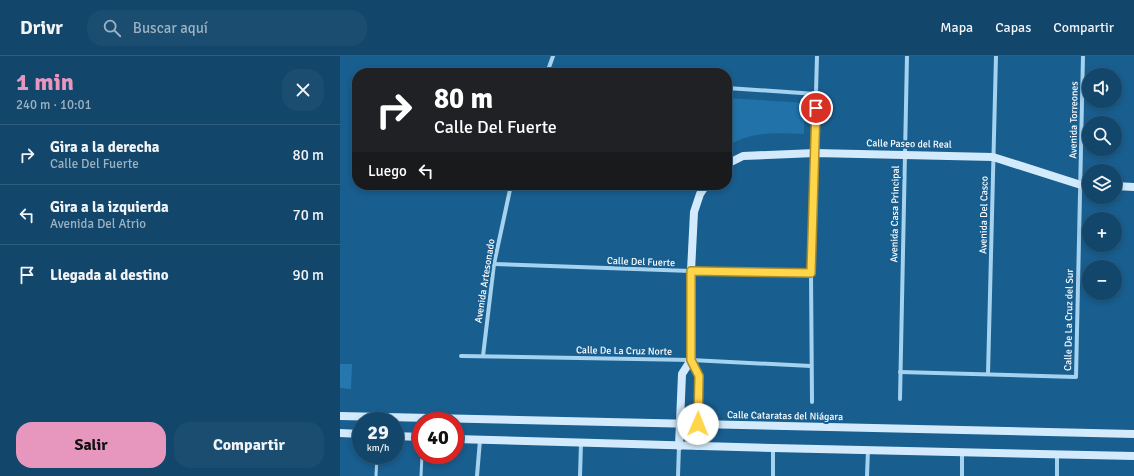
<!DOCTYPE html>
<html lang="es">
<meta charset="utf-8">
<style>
:root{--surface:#12466b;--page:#1b4d71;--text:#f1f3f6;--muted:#9cb1c1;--line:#315e7e;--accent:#e797bd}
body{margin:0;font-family:Signika,sans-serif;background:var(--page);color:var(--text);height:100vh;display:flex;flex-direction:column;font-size:15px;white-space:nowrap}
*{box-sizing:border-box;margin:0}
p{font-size:13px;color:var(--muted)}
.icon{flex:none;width:22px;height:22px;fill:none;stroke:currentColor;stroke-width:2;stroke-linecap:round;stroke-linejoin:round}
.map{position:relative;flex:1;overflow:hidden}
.side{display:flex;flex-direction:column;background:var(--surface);width:340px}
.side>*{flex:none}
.guide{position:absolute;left:12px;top:12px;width:380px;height:122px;border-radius:16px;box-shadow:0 2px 6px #0003,0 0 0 1px var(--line);background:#202124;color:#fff;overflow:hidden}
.controls{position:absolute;left:742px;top:12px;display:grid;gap:8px}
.controls a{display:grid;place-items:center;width:40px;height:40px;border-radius:50%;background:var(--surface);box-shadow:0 2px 6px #0003,0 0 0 1px var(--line);font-size:20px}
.speed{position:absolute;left:12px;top:356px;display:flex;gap:8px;font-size:20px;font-weight:700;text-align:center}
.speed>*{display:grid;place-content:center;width:52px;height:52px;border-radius:50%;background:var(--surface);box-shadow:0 2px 6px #0003,0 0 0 1px var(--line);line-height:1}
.speed small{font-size:10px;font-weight:400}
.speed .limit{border:6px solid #d22;background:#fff;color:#111}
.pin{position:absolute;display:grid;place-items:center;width:34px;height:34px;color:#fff;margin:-17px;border:2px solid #fff;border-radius:50%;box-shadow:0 1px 4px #0007}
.me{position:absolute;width:44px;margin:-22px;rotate:1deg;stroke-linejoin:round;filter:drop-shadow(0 0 3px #0008)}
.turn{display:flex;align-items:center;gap:14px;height:84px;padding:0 16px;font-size:18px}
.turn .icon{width:52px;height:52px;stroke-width:2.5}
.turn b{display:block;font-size:28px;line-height:34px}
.then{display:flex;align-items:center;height:38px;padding:0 16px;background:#0003;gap:8px;font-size:15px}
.round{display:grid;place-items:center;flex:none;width:42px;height:42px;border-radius:16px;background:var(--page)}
.head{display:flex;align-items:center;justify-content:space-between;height:68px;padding:0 16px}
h1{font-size:24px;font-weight:800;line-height:30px;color:var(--accent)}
.button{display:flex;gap:8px;margin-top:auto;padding:8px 16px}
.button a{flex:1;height:46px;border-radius:16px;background:var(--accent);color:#111;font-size:16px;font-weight:800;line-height:46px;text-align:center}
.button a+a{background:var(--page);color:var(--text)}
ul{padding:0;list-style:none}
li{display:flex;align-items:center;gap:12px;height:60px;padding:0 16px;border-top:1px solid var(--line)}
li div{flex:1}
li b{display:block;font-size:15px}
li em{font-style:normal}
header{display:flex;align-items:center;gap:24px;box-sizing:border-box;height:56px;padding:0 20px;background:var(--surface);border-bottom:1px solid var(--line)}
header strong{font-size:19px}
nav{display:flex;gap:22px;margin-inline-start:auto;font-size:14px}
.search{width:280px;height:36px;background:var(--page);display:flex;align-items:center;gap:10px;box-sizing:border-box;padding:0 14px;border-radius:16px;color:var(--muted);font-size:15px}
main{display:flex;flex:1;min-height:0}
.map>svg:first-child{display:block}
</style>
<header>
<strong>Drivr</strong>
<div class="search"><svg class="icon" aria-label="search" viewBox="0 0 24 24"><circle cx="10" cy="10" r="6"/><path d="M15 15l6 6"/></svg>Buscar aquí</div>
<nav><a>Mapa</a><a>Capas</a><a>Compartir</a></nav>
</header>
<main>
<section class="side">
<div class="head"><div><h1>1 min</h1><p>240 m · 10:01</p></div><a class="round"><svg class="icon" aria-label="close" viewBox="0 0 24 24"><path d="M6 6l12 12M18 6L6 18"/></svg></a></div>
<ul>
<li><svg class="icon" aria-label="right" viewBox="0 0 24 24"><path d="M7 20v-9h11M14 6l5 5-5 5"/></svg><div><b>Gira a la derecha</b><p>Calle Del Fuerte</p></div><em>80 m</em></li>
<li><svg class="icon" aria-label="left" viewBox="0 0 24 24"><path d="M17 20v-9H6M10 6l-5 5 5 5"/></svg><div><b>Gira a la izquierda</b><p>Avenida Del Atrio</p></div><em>70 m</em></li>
<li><svg class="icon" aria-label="arrive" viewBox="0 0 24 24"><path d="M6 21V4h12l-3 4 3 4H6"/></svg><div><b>Llegada al destino</b></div><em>90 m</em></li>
</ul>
<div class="button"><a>Salir</a><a>Compartir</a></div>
</section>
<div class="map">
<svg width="794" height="420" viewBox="0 0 794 420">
<rect width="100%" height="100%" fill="#185e8f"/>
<!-- green -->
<path fill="#2072a8" d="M387,42l78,5 -1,31c-28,-1 -52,-3 -77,12z"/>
<!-- building -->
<polygon fill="#2677ad" points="0,308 12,308 11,333 0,332"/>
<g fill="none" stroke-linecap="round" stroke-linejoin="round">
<!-- lane -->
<g stroke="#a5d2ef" stroke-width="3">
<polyline points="36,420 37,399"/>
<polyline points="81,420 82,399"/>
</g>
<!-- street -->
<g stroke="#a5d2ef" stroke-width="4">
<polyline points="207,17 213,0"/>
<polyline points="387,32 476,38"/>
<polyline points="154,208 351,215 471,217"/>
<polyline points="121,300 351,304 471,310"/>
<polyline points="143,300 154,208 171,129"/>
<polyline points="560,316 736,321 743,0"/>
<polyline points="648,318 656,0"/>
<polyline points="560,343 567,0"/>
<polyline points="472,346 471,217 477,0"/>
<polyline points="137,420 140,384"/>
<polyline points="240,420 241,387"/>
<polyline points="338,420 339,390"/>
<polyline points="433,420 433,392"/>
<polyline points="527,420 528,394"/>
<polyline points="622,420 622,396"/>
<polyline points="717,420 717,398"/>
</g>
<!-- secondary -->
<g stroke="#d2eafb" stroke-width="8">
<polyline points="387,108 403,100 475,97 653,101 741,129 749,129"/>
<polyline points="775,130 794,131"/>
<polyline points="0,360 794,378"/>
<polyline points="0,377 21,378"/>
<polyline points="55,380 81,381"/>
<polyline points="115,383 433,392 794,400"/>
<polyline points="339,390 342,318 351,304"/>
<polyline points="357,390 359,320 351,304 351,215 354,156 360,138 366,129"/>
</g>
</g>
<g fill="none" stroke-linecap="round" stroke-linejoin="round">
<!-- route casing -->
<g stroke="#a68a30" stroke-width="10">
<polyline id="route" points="358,368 359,320 351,304 351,215 471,217 476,52"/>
</g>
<!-- route -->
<use href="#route" stroke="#ffd54a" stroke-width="7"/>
</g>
<g text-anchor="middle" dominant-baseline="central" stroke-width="4" stroke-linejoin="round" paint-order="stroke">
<!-- street labels -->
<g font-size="10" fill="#fff" stroke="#185e8f">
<text transform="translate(734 64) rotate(-89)">Avenida Torreones</text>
<text transform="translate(569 88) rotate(1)">Calle Paseo del Real</text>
<text transform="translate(555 158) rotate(-89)">Avenida Casa Principal</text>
<text transform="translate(644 159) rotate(-89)">Avenida Del Casco</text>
<text transform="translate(301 206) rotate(2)">Calle Del Fuerte</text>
<text transform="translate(145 225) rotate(-81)">Avenida Artesonado</text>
<text transform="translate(729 264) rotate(-89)">Calle De La Cruz del Sur</text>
<text transform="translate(284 295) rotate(1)">Calle De La Cruz Norte</text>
<text transform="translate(445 360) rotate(1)">Calle Cataratas del Niágara</text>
</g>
</g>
</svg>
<div class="controls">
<a><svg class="icon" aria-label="sound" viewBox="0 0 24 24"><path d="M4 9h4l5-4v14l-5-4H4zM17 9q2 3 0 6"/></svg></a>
<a><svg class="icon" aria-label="search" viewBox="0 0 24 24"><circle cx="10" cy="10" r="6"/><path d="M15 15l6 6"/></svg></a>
<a><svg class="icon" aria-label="layers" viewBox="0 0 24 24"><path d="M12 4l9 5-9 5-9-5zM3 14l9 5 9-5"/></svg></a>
<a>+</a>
<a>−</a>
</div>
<div class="speed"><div>29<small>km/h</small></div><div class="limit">40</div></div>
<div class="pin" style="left:476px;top:52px;background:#d93025"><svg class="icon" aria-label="arrive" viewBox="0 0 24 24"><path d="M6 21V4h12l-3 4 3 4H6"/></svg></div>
<svg class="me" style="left:358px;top:368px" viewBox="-20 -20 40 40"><circle r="19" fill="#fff"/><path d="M0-13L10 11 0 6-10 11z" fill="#ffd54a"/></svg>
<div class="guide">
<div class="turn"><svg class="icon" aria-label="right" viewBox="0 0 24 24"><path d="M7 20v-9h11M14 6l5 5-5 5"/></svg><div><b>80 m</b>Calle Del Fuerte</div></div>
<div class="then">Luego<svg class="icon" aria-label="left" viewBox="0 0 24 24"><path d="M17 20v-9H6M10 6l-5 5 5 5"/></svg></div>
</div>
</div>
</main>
